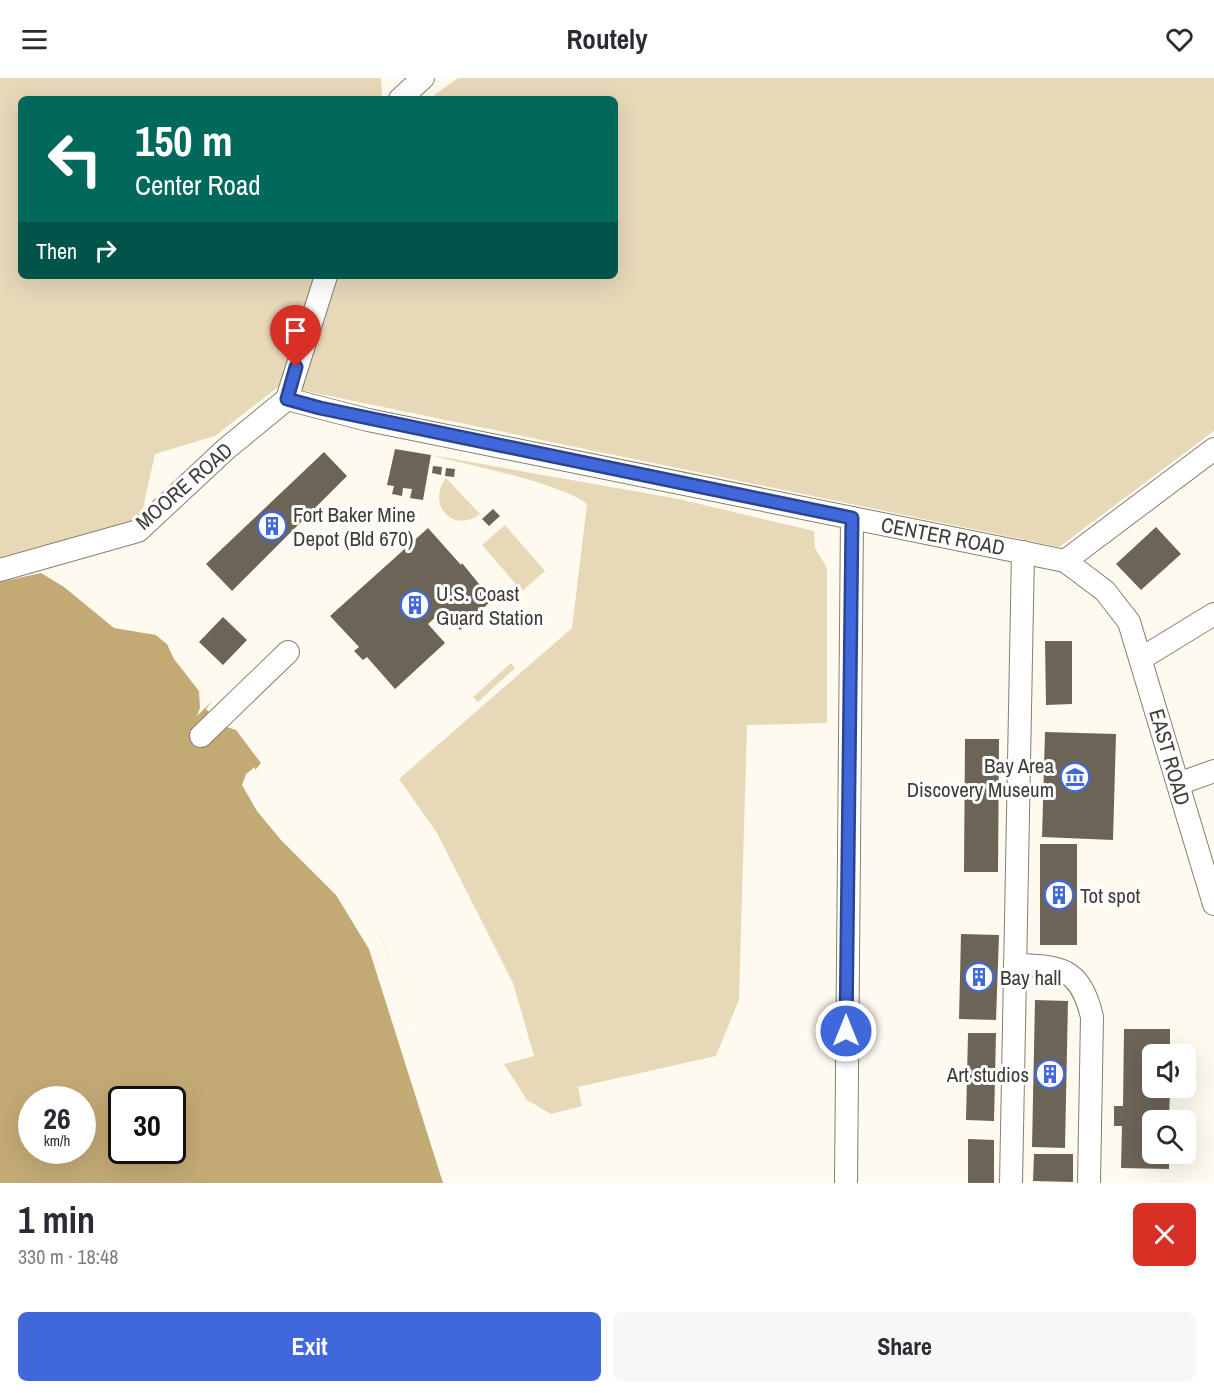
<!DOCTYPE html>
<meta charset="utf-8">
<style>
:root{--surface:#fff;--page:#f7f7f7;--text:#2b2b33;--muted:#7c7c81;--accent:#4068da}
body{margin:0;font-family:"Archivo Narrow",sans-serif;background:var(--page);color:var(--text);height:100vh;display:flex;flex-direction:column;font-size:22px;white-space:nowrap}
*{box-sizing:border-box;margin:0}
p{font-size:20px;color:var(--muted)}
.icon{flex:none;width:33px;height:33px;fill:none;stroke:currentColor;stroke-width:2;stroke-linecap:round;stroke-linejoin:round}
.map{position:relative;height:1105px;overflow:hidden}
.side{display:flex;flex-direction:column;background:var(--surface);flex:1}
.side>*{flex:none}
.banner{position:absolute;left:18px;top:18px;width:600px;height:183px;border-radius:9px;box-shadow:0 6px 24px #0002;background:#00695c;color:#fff;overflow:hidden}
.buttons{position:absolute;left:1142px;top:966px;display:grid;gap:12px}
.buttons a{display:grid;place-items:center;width:54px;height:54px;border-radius:9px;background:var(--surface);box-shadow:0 6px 24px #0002;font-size:30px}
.speed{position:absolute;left:18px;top:1008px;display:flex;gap:12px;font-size:30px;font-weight:700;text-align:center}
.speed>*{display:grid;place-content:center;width:78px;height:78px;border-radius:50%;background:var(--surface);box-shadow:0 6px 24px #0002;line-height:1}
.speed small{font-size:15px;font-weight:400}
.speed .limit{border:3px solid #111;border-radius:9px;background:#fff;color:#111}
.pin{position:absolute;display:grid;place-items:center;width:51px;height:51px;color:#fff;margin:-62px -26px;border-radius:50% 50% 50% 0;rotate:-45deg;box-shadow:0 0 6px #0007}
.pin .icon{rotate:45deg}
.me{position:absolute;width:66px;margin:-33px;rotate:0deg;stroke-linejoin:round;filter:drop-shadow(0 0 4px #0008)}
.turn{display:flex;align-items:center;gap:21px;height:126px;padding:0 18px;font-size:27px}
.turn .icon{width:78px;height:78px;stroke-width:2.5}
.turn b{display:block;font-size:42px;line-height:51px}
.then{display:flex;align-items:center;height:57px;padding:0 18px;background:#0003;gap:12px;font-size:22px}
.round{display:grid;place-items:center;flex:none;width:63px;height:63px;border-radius:9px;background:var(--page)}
.summary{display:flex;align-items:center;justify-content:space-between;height:102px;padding:0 18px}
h1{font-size:36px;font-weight:700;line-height:45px}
.action{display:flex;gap:12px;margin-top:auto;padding:12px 18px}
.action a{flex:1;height:69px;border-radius:9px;background:var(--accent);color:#fff;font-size:24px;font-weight:700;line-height:69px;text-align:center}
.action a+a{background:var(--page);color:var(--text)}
header{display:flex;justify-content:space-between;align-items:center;height:78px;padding:0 18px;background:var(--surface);font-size:27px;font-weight:700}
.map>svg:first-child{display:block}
</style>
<header><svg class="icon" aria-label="menu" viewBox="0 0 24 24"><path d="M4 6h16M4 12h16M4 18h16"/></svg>Routely<svg class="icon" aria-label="heart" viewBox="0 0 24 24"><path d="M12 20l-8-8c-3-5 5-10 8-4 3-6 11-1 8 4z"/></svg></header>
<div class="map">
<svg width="1214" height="1105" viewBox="0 0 1214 1105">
<rect width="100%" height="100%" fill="#fffaf0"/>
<!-- green -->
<g fill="#e7d8b8">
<polygon points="0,0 381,0 382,21 21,21 21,198 615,198 615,21 429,21 458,0 1214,0 1214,353 1059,469 291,310 296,295 215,358 155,376 138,453 0,492"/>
<path d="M431,377l248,44 135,32 1,17 12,20v155l-80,2 -8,275 -23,56 -138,31 4,19 -31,8 -24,-14 -23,-36 30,-8 -21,-73 -76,-150 -38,-54 173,-151 15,-124c-29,-22 -117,-38 -156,-49z"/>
<path d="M446,400l34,36c-27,20 -54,-9 -34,-36z"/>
<polygon points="505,447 545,493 522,513 482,467"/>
<polygon points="511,585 515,590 478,624 473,619"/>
</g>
<!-- water -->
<path fill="#c3aa75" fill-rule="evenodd" d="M41,495l23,14 50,41 42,7 12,10 44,56 -6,8 18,17 12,4 25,33 -9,11 38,64 91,99 56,148 30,98h-467v-601zM32,1022h50v50h-50zM122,1022h50v50h-50z"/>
<!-- pier -->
<g fill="#fffaf0">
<polygon points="158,554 185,582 214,621 197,638 200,630 199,613 174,581 167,566 156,557"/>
<polygon points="255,689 255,701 292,758 323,783 381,859 449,1037 468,1105 443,1105 369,871 336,817 281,762 257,733 242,707 246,696"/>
</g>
<!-- building -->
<g fill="#6c6557">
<polygon points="395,371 431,377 423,422 410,420 412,411 403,410 402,418 392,416 394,408 387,407"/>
<polygon points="324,374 347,398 232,513 206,486"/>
<polygon points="433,388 442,389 441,397 432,395"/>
<polygon points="446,390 455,391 454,399 445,398"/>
<polygon points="493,431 500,438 489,448 482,441"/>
<polygon points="1156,449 1181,476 1141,512 1116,486"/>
<polygon points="428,450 461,487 462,485 492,522 460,552 443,532 428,546 445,565 395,611 367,579 363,582 354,573 359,569 330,538"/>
<polygon points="223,539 247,562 223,587 199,564"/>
<polygon points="1045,563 1072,563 1072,626 1046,627"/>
<polygon points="1045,654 1116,656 1113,762 1042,759"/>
<polygon points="965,661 999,661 998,794 964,794"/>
<rect x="1040" y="766" width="37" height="101"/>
<polygon points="961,856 999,857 996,942 959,941"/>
<polygon points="1035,922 1068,923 1065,1070 1032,1069"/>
<polygon points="1124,951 1170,951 1170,976 1152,976 1152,1010 1170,1010 1169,1042 1152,1042 1152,1076 1169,1076 1169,1091 1121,1090 1122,1048 1114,1048 1114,1028 1123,1028"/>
<polygon points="968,955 996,955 994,1043 966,1042"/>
<polygon points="968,1061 994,1062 994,1105 968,1105"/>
<polygon points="1034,1076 1073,1076 1073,1104 1033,1103"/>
</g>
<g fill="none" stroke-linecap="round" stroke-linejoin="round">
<!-- minor casing -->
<g stroke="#867f70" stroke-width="24">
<g id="minor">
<polyline points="400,21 423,0"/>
<polyline points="287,321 368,342 1065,483 1105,513 1129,544 1214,826"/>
<polyline points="287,321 326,198"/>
<polyline points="1065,483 1214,371"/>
<polyline points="0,492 138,453 226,371 287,321"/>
<polyline points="1142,580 1214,536"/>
<polyline points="201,658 288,574"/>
<polyline points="1178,706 1214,693"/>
<path d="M1015,887c47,1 65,3 77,52l-3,166"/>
<polyline points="846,1105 852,440"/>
<polyline points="1011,1105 1023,474"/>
</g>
</g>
<!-- minor -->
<use href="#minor" stroke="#fff" stroke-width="22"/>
</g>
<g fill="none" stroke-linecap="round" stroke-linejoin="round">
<!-- route casing -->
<g stroke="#2a448e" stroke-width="15">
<polyline id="route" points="296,289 287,321 320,330 852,440 846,953"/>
</g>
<!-- route -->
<use href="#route" stroke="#4068da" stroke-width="10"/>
</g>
<!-- icons -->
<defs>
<g id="building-ring" transform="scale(1.5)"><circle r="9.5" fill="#fff" stroke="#4068da" stroke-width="1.5"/><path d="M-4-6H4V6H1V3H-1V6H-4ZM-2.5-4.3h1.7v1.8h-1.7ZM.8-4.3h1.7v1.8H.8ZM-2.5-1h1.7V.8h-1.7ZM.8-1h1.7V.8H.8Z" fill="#4068da"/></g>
<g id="museum-ring" transform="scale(1.5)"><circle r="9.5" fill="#fff" stroke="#4068da" stroke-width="1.5"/><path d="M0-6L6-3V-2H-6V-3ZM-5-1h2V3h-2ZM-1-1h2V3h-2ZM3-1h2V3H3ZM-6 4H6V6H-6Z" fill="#4068da"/></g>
</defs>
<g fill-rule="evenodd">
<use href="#building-ring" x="272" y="448"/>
<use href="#building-ring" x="415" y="527"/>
<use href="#museum-ring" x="1075" y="699"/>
<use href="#building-ring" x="1059" y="817"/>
<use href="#building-ring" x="979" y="899"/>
<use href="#building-ring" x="1050" y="996"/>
</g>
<g text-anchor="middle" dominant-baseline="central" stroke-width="6" stroke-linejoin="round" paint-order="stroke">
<!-- street labels -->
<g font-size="21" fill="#403d36" stroke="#fff">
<text transform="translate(184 408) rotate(-41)">MOORE ROAD</text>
<text transform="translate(943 458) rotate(11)">CENTER ROAD</text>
<text transform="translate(1170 679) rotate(74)">EAST ROAD</text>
</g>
<!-- poi labels -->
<g font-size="21" fill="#403d36" stroke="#fff" text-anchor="start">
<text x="293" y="436">Fort Baker Mine<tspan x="293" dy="24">Depot (Bld 670)</tspan></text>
<text x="436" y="515">U.S. Coast<tspan x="436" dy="24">Guard Station</tspan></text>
<text x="1054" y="687" text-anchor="end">Bay Area<tspan x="1054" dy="24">Discovery Museum</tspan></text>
<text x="1080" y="817">Tot spot</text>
<text x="1000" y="899">Bay hall</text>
<text x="1029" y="996" text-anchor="end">Art studios</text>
</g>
</g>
</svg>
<div class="buttons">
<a><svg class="icon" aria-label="sound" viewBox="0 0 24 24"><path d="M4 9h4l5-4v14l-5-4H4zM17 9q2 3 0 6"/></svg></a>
<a><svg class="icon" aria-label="search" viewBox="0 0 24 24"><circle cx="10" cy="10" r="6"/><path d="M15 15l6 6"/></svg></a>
</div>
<div class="speed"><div>26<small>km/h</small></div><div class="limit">30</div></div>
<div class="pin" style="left:296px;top:289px;background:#d93025"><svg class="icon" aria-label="arrive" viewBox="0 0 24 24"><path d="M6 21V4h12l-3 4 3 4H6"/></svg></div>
<svg class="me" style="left:846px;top:953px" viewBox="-20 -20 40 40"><circle r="17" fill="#4068da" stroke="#fff" stroke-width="3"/><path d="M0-11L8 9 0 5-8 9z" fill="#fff"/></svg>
<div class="banner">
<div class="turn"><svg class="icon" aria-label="left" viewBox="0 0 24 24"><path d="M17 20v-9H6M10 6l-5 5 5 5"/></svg><div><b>150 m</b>Center Road</div></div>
<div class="then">Then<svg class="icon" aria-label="right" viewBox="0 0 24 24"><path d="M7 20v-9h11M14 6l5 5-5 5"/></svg></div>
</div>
</div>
<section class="side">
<div class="summary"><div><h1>1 min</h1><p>330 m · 18:48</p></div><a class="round" style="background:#d93025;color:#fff"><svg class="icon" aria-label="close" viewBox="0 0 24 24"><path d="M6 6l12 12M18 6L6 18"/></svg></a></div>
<div class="action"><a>Exit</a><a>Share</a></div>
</section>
